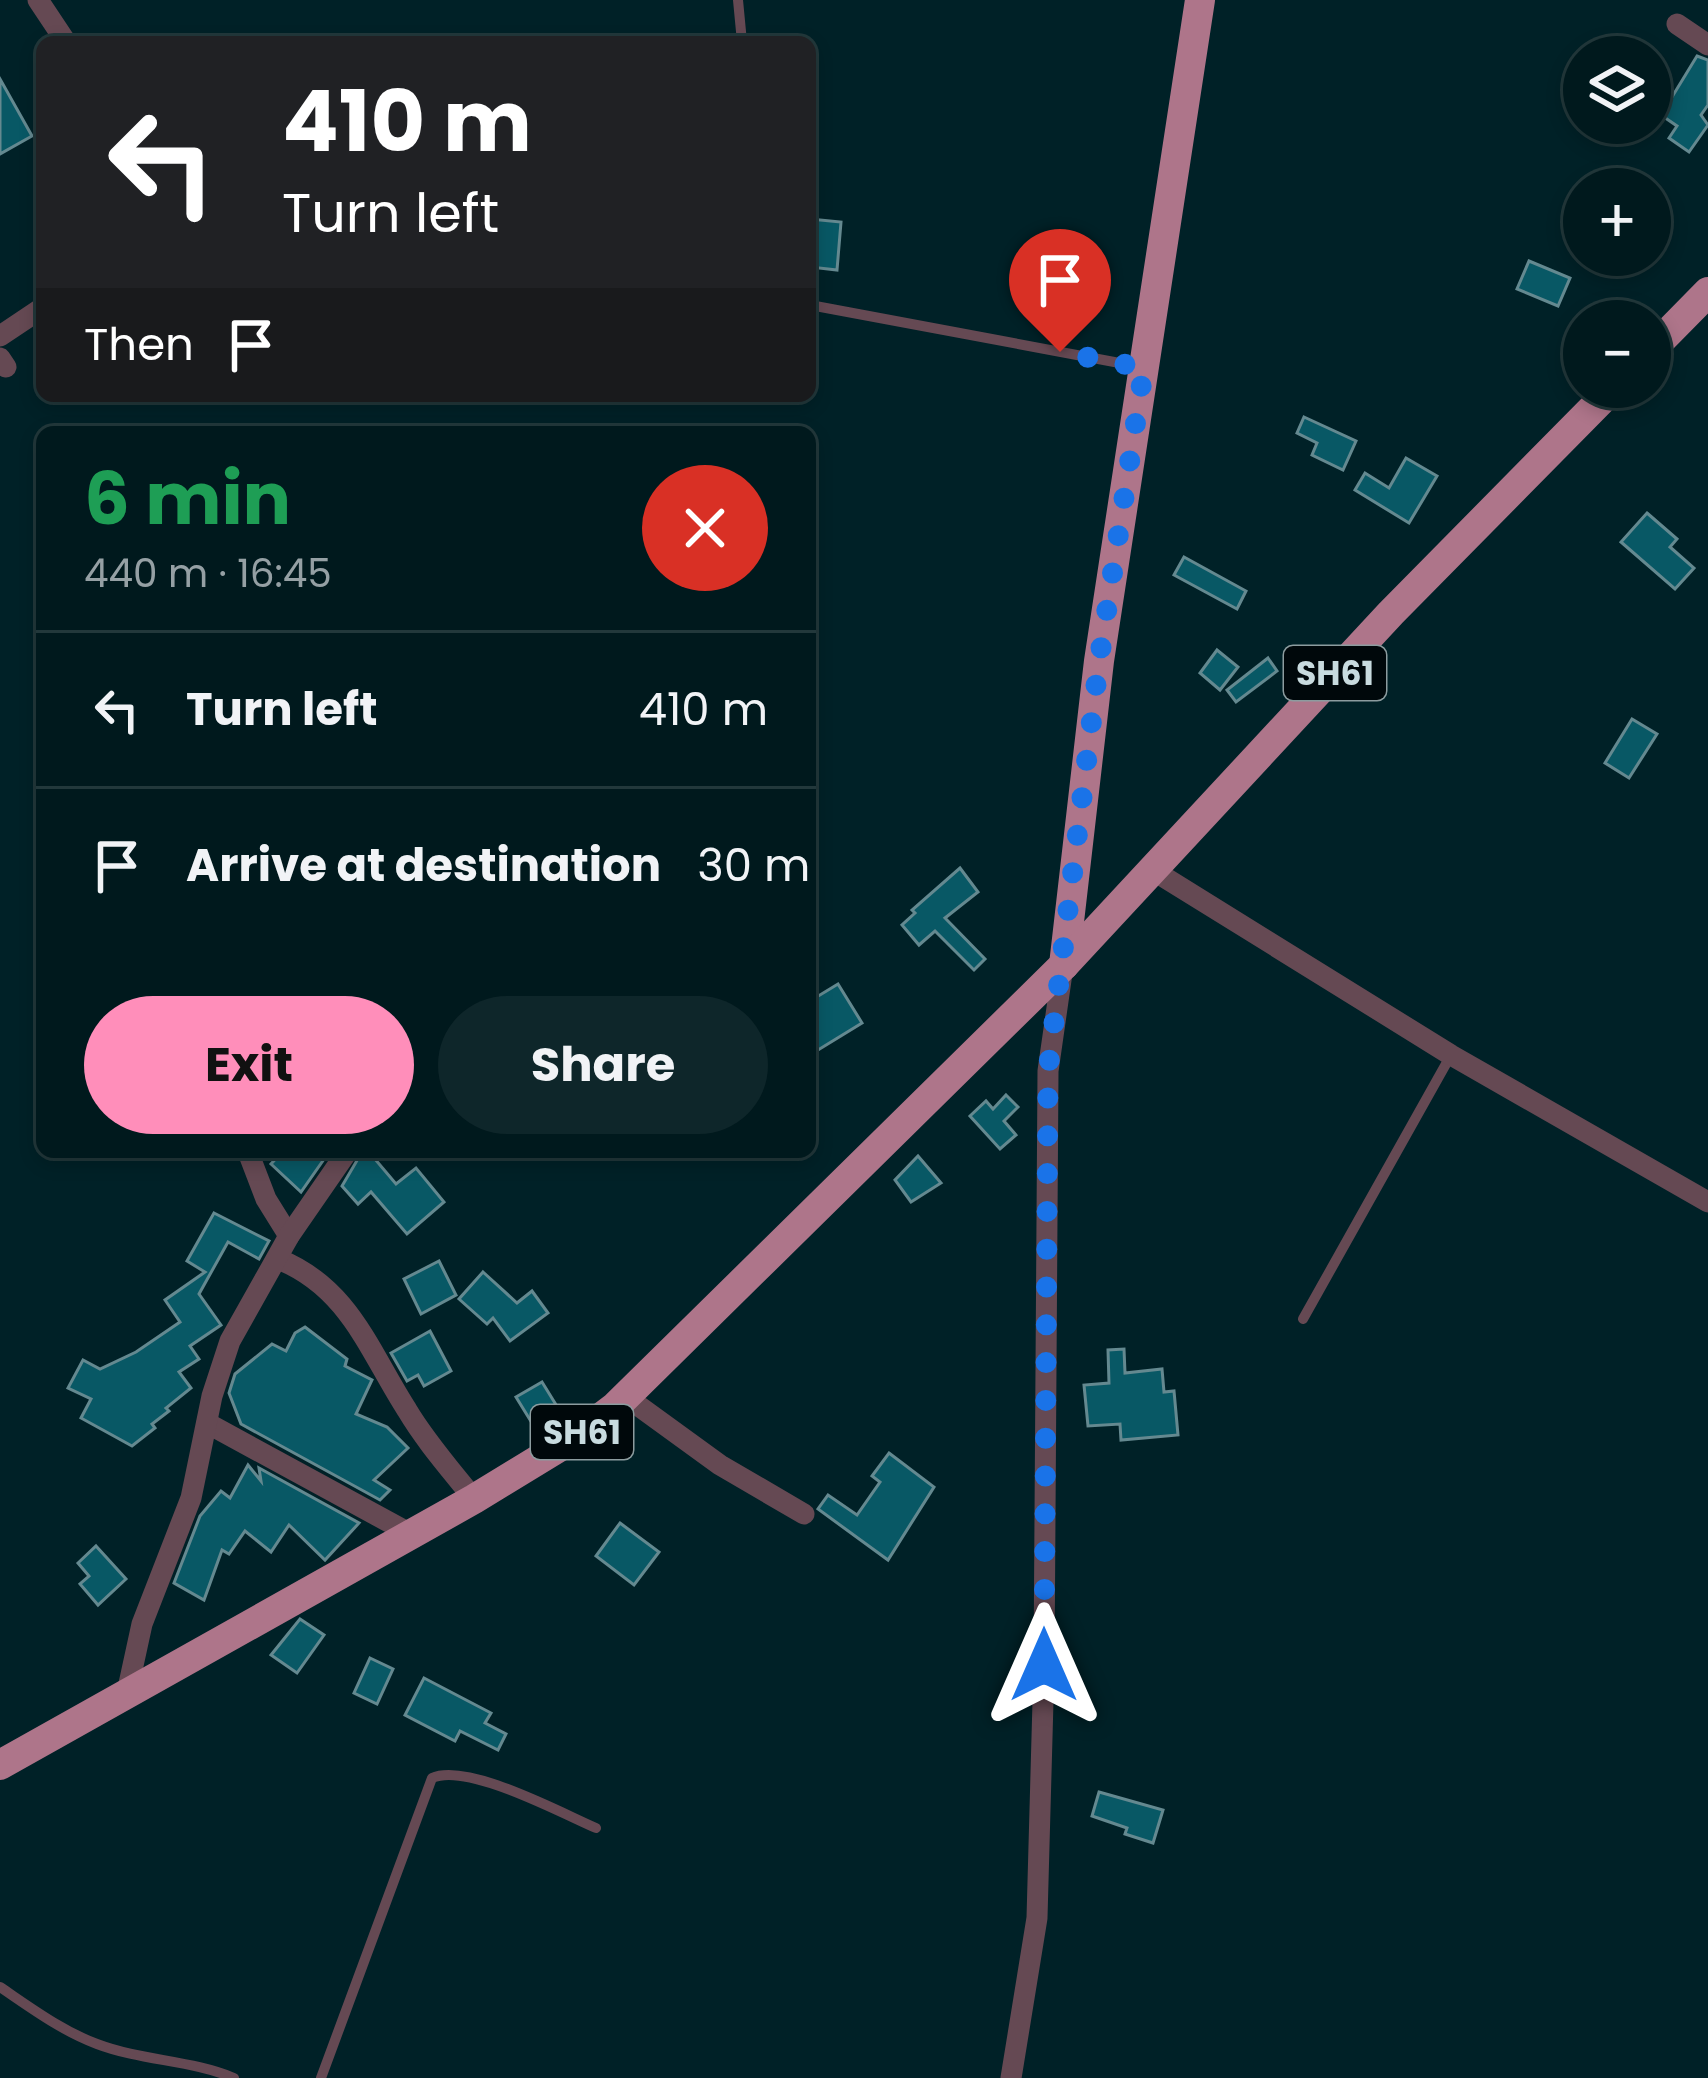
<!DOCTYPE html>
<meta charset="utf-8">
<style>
:root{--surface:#00191d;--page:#0e262a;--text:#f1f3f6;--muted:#95a0a4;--line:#22383b;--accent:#ff8eba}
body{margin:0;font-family:Poppins,sans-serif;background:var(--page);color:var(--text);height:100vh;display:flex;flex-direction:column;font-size:45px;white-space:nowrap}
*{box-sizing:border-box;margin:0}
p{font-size:39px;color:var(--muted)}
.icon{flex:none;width:66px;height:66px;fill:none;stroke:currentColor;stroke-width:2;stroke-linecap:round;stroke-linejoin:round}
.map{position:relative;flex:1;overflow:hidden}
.sheet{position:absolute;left:36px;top:426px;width:780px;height:732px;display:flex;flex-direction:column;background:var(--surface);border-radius:18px;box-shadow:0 6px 18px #0003,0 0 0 3px var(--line)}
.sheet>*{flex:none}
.top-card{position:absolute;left:36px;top:36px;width:780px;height:366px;border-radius:18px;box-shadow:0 6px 18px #0003,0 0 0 3px var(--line);background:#202124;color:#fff;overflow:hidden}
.fabs{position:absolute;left:1563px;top:36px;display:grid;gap:24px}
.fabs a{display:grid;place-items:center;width:108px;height:108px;border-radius:50%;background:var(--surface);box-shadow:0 6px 18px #0003,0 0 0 3px var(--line);font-size:60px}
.pin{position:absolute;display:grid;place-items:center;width:102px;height:102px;color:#fff;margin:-123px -51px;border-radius:50% 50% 50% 0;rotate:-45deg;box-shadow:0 0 12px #0007}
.pin .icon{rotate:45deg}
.me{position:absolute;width:132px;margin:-66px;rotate:0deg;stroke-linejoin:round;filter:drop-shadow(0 0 9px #0008)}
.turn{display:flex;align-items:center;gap:42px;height:252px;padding:0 48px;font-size:54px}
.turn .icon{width:156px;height:156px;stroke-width:2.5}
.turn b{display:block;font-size:84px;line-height:102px}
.then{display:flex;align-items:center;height:114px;padding:0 48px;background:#0003;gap:24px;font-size:45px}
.round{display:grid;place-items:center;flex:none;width:126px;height:126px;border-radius:63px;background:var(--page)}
.overview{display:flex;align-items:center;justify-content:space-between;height:204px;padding:0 48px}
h1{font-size:72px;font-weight:700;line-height:90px;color:#1e9e55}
.action{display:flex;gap:24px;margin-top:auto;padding:24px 48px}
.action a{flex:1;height:138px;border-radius:72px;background:var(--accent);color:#111;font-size:48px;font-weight:700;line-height:138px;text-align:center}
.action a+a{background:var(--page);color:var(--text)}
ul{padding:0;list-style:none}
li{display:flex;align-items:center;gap:36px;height:156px;padding:0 48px;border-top:3px solid var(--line)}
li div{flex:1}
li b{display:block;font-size:45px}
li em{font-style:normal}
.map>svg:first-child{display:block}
</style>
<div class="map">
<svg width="1708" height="2078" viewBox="0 0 1708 2078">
<rect width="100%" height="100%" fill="#002127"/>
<!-- building -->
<g fill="#085865" stroke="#648990" stroke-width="3">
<polygon points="1697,56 1708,60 1708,105 1701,115 1708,125 1689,152 1669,138 1677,126 1661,115"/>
<polygon points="0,79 32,136 0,154"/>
<polygon points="810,219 841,222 837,270 810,267"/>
<polygon points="1529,261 1570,278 1558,306 1517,289"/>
<polygon points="1304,417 1356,441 1343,470 1312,455 1317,443 1297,433"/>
<polygon points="1406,458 1437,476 1409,523 1355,490 1365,473 1389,488"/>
<polygon points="1647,513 1677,539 1670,547 1694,568 1675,589 1621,542"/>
<polygon points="1184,557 1246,591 1237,609 1174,575"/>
<polygon points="1217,650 1238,667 1220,690 1200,673"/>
<polygon points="1268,658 1277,671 1236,702 1227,690"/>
<polygon points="1632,719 1657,734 1629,778 1605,763"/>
<polygon points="960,868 978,892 945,918 985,959 974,970 935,931 919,945 902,925 915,913 912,910"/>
<polygon points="838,984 862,1023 818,1050 810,1037 810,1001"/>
<polygon points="1006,1095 1018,1107 1004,1121 1016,1135 1000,1149 970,1116 986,1101 993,1109"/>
<polygon points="282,1152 329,1152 301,1192 271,1164"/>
<polygon points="362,1152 369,1152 396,1184 416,1168 444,1202 407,1234 371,1192 358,1204 342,1186"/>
<polygon points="918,1156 941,1183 911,1202 895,1180"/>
<polygon points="214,1213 269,1241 259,1259 228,1242 199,1294 221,1325 190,1346 199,1359 179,1372 191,1388 166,1408 169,1411 152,1424 155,1428 132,1446 81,1418 91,1399 68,1388 83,1360 100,1369 136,1352 180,1322 165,1300 205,1272 187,1261"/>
<polygon points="439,1261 456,1295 421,1314 404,1279"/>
<polygon points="483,1272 517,1303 532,1291 548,1313 510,1341 493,1318 487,1324 459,1299"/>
<polygon points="305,1327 347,1359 345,1366 372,1380 356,1414 387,1427 408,1448 374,1480 390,1490 380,1500 241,1424 229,1393 235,1374 272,1344 286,1351 295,1333"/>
<polygon points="430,1331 451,1371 424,1386 418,1375 407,1381 391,1353"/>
<polygon points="1124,1349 1125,1373 1162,1369 1164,1392 1174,1391 1178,1435 1121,1440 1120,1424 1088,1426 1084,1385 1109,1383 1108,1350"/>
<polygon points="542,1382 558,1408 532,1423 516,1397"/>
<polygon points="889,1453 934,1487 888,1560 818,1509 828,1495 857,1515 880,1482 872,1476"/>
<polygon points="248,1465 261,1481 259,1468 359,1523 325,1560 289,1525 271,1552 245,1531 229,1554 222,1550 204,1600 174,1583 200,1516 221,1491 230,1498"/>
<polygon points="620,1523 659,1552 634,1585 596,1556"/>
<polygon points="96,1546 126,1579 98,1605 80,1584 89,1576 78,1563"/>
<polygon points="300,1619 324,1635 297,1673 271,1655"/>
<polygon points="370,1658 393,1669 377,1704 354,1693"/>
<polygon points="424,1678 491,1713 485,1723 506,1734 498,1750 460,1731 455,1741 405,1715"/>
<polygon points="1099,1792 1163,1810 1153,1843 1125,1834 1127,1828 1092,1816"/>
</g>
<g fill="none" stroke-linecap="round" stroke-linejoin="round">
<!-- lane -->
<g stroke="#654953" stroke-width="10">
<polyline points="738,0 742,42"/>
<polyline points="810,305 1141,367"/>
<polyline points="1303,1319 1451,1055"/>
<path d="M0,1987c31,21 62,44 97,57 45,17 94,16 137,34"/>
<path d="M321,2078l111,-300c35,-16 129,35 164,50"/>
</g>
<!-- street -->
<g stroke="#654953" stroke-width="21">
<polyline points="38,0 66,42"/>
<polyline points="1677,24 1708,45"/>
<polyline points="0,336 42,308"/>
<polyline points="0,358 6,367"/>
<polyline points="1151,869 1451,1055 1708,1202"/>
<polyline points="248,1152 266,1199 289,1236"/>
<path d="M278,1259c71,28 91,92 129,151 19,32 44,60 67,89"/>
<polyline points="625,1396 720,1465 804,1514"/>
<polyline points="207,1423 409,1533"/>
<polyline points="127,1693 142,1624 191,1498 212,1396 230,1341 289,1236 347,1152"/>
<polyline points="1011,2078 1037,1918 1044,1665 1048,1071 1063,966"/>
</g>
<!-- primary -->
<g stroke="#ae758a" stroke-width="30">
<polyline points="1650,351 1708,292"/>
<polyline points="1064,965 1099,661 1200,0"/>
<polyline points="0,1765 474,1499 574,1438 615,1407 1064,965 1391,613 1614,387"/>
</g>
</g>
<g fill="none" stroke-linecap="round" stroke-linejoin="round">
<!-- route -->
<polyline stroke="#1a73e8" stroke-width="21" stroke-dasharray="0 37.8" points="1044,1665 1048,1071 1099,661 1144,368 1060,352"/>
</g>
<g text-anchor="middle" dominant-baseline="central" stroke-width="9" stroke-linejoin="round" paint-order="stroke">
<!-- shield labels -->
<g fill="#00080b" stroke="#8c9c9f" stroke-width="3">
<rect x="1284" y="646" width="102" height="54" rx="9"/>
<rect x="531" y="1405" width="102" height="54" rx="9"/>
</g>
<g font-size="33" font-weight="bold" fill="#c8dbdf">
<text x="1335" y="673">SH61</text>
<text x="582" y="1432">SH61</text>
</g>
</g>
</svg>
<div class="fabs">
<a><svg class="icon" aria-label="layers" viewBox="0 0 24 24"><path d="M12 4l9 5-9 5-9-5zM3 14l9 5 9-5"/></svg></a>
<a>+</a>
<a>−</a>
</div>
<div class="pin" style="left:1060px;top:352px;background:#d93025"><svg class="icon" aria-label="arrive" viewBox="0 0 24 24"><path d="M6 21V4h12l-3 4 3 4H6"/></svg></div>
<svg class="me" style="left:1044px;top:1665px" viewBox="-20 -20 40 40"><path d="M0-17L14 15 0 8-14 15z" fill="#1a73e8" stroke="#fff" stroke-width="4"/></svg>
<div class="top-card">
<div class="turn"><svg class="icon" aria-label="left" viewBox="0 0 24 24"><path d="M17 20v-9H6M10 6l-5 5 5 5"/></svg><div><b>410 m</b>Turn left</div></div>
<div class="then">Then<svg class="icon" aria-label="arrive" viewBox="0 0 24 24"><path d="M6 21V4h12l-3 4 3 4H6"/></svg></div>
</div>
<section class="sheet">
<div class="overview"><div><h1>6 min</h1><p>440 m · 16:45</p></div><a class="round" style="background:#d93025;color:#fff"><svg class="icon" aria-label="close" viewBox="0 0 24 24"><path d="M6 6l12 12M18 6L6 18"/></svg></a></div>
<ul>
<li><svg class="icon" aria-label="left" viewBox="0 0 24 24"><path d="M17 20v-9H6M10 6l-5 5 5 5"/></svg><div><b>Turn left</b></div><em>410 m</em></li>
<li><svg class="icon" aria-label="arrive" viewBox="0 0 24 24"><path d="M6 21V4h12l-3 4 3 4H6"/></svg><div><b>Arrive at destination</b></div><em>30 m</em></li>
</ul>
<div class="action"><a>Exit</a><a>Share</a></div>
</section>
</div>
